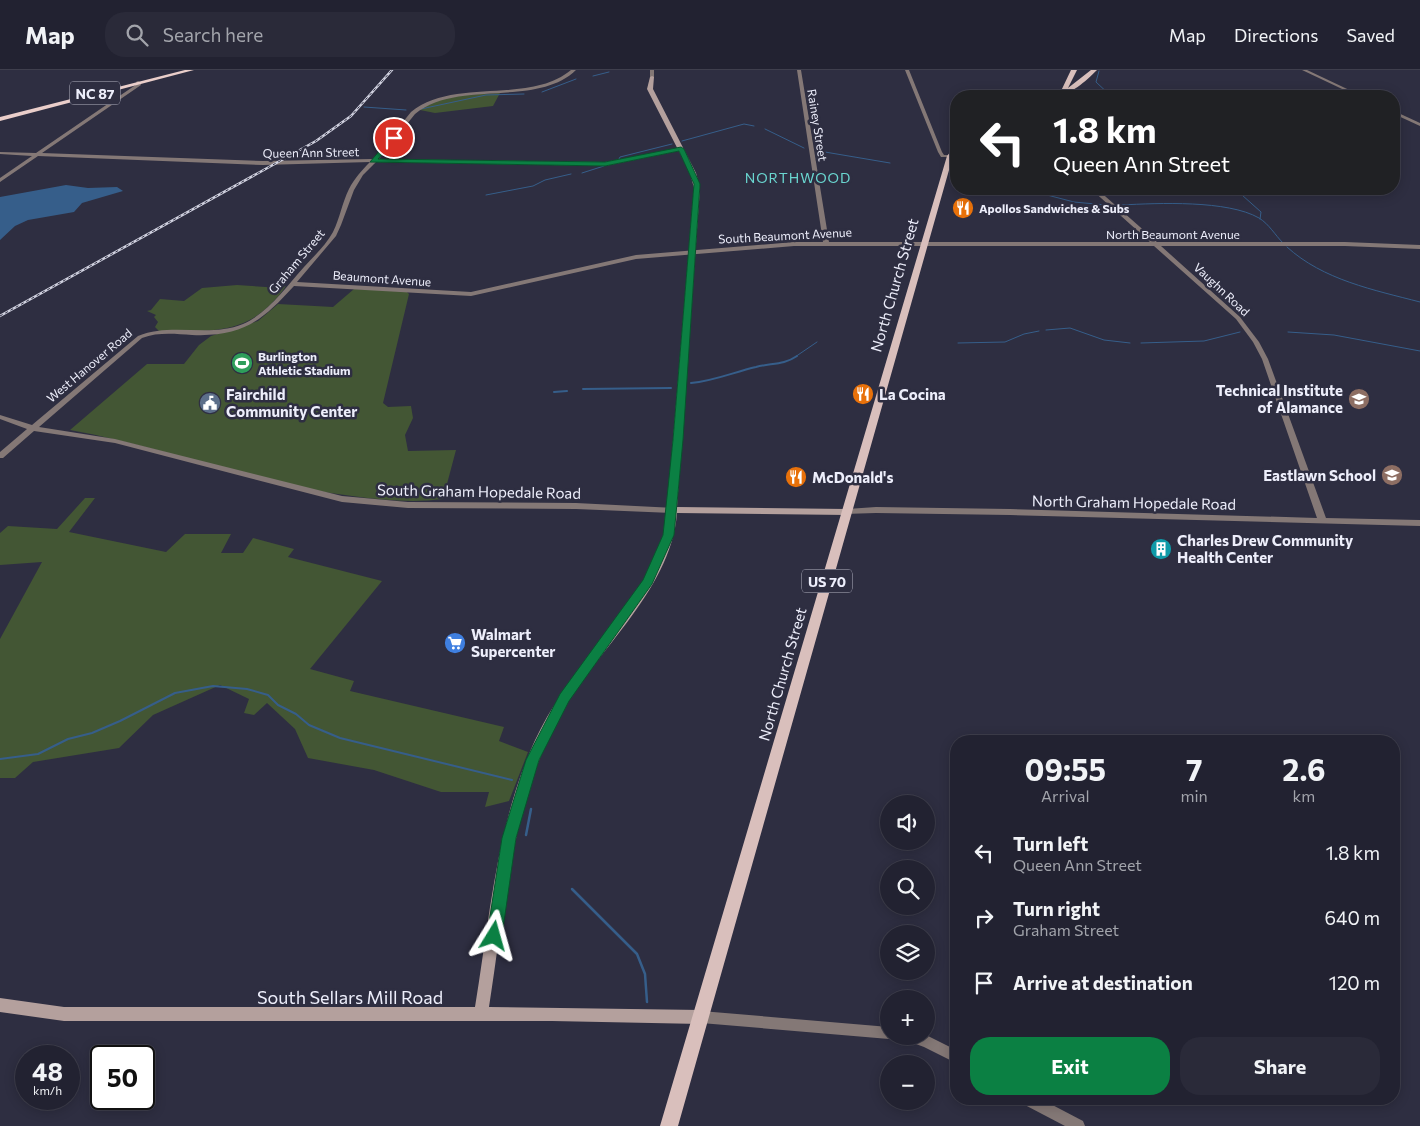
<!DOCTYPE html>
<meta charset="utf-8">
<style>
:root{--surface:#222231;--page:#2a2a39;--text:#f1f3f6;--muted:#a2a4ab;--line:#3f3f4d;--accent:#0b8043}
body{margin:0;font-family:Commissioner,sans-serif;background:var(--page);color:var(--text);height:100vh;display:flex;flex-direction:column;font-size:19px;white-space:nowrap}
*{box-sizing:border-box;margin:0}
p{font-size:16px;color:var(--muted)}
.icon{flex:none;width:28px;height:28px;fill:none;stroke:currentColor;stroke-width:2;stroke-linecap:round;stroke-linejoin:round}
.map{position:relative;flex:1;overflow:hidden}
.panel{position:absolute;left:950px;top:665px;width:450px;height:370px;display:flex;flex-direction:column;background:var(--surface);border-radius:20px;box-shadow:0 2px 12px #0003,0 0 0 1px var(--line)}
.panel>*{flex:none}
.guide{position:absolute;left:950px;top:20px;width:450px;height:105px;border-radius:20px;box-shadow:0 2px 12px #0003,0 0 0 1px var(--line);background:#202124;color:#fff;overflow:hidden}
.fabs{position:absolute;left:880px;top:725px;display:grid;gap:10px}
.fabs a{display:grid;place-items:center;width:55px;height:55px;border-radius:50%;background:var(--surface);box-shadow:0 2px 12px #0003,0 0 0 1px var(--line);font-size:25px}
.speed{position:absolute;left:15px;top:975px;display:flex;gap:10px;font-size:25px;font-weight:700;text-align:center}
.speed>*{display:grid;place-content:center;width:65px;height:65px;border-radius:50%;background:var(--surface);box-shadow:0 2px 12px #0003,0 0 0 1px var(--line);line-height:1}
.speed small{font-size:12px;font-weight:400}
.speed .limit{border:2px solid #111;border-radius:8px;background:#fff;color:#111}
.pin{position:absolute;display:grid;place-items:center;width:42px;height:42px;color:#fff;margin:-21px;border:2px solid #fff;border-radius:50%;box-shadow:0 1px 5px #0007}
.me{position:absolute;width:55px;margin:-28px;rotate:8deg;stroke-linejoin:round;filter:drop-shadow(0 0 4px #0008)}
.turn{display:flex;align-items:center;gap:18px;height:105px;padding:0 20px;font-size:22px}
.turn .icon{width:65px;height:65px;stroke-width:2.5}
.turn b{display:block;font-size:35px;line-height:42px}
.eta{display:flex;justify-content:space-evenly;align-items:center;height:85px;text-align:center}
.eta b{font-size:30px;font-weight:700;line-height:35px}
.button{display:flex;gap:10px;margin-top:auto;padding:10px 20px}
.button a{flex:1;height:58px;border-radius:20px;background:var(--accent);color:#fff;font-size:20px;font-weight:700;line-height:58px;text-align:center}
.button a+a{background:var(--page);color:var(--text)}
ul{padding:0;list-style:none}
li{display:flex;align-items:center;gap:15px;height:65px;padding:0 20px}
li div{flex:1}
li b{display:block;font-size:19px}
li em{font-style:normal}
header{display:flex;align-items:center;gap:30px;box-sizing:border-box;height:70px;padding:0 25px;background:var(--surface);border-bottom:1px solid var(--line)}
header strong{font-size:24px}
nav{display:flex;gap:28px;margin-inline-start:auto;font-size:18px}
.search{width:350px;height:45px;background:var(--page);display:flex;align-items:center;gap:12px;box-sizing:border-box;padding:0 18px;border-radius:20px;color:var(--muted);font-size:19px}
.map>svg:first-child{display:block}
</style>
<header>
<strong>Map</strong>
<div class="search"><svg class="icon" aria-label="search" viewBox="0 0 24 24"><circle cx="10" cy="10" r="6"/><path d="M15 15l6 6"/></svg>Search here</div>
<nav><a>Map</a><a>Directions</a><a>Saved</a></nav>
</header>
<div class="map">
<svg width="1420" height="1056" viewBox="0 0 1420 1056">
<rect width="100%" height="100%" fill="#2e2e41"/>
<!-- green -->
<g fill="#435634">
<path d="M500,23l-7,13 -58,7 -15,-3c19,-17 56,-15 80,-17z"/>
<path d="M237,215l44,3 5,-2c-35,50 -73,45 -127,45l-4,-4 3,-5 -4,-5 2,-2 -9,-4 4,-1 9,-11 24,2 18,-13z"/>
<path d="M354,219l52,2 3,3 -26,109 5,4 23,-1 2,12 -8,17 3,16 48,-1 -13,49c-30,4 -60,1 -91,-3 -96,-12 -187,-49 -282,-66l77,-66h37l15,-19 12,-9 47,-15 20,-17 55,3z"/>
<polygon points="85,428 95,428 69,462 166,482 185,464 231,464 221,483 243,483 253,468 294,479 288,487 382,511 310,599 354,611 350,621 504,657 499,671 528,682 509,731 485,737 489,722 441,722 374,700 308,688 295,659 267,633 254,645 244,643 249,629 220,615 153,645 119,678 33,692 15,708 0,708 0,569 42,492 0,495 0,463 8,456 57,459"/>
</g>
<!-- water -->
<polygon fill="#365e8a" points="66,115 88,118 117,117 123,121 82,133 74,142 28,150 15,156 0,170 0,127"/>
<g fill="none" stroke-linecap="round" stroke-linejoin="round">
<!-- stream-far2 -->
<g stroke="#365e8a" stroke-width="1">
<polyline points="1099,1 1096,12 1111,26"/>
<polyline points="593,6 609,2"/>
<polyline points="542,22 576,9"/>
<polyline points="364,37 406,40"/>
<polyline points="421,39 486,25 524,24"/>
<polyline points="765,59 804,78"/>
<polyline points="682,71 744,54 754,56"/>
<polyline points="819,81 890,93"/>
<polyline points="618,91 620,87 672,74"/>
<polyline points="582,103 604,96"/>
<polyline points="954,105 956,105"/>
<polyline points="1024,119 1074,132 1106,135"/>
<polyline points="1239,119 1242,125 1261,142 1260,149"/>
<polyline points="486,125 533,116 545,110 571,104"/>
<path d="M1122,135c36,-2 106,-5 137,13 10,6 16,17 24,25"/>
<path d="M1287,177c36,33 87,43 133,55"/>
<polyline points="1046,260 1070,258 1104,270 1130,273"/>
<polyline points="1288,262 1334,265 1420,281"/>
<polyline points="958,273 1005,272 1024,264 1039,261"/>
<polyline points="1141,273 1204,271 1240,262"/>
<polyline points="795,287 817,272"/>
</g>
<!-- stream-far1 -->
<g stroke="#365e8a" stroke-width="2">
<path d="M691,313c23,-2 43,-11 65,-16 15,-4 28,-2 41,-11"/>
<polyline points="583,319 671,318"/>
<polyline points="554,322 567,321"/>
<polyline points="0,689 38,684 68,669 92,663 120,651 175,623 213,616 247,619 268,625 278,635 296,644 309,655 340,668 512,710"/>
</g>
<!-- stream -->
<g stroke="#365e8a" stroke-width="2.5">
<polyline points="526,765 531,739"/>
<polyline points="572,819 637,884 645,904 647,932"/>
</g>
<!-- tertiary -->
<g fill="#847876" fill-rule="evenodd">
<path d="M571,0h5c-39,38 -119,9 -161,44l-36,45 226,3 76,-14h2v2l-78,16 -229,-4 -13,13 -9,15 -13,35 -5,11 -39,46 174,10 165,-37 158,-13h29l-26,-172h4l28,172h321l-59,-53h6l60,53h188l75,3v4l-75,-3h-184l79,71 19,25 9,17 58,159 94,2v6l-410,-11 -134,-2 -32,1 -1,-2 4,-3 29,-2 134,2 307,9 -55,-159 -9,-17 -17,-23 -82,-73h-360l-158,13 -165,37 -177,-10c-33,36 -52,51 -102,49 -17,-1 -34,-3 -50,3l-103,89 76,12 227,57 66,6 168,1 99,5 1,2 -1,2 -3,1 -96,-4 -168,-1 -66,-6 -227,-59 -81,-12 -31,27h-3v-6l27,-23 -27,-10v-4l32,10 106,-89c34,-14 71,2 105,-12 25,-11 43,-37 61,-57 10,-11 22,-22 29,-35 7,-14 9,-29 16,-43 5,-10 13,-19 21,-27l-107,3 -225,-9 -38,26v-4l32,-22 -32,-2v-2l36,1 101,-69 -1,-2 2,-1 2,1 1,3 -99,68 221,8 110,-2 38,-47c43,-35 118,-7 160,-42z"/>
<polygon points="650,0 654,0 654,8 650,7"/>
<polygon points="905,0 909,0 942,82 944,85 952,85 952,87 941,87 938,82"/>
<polygon points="1302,0 1307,0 1362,26 1357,26"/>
<polygon points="1394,41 1420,53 1420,56 1394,44"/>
<polygon points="701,941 889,957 889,966 894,966 889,969 701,953 697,951 695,947 697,943"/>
<polygon points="926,965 956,980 956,993 924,977 905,970 903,966 926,966"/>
<polygon points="1021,1029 1041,1029 1083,1051 1085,1056 1065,1056 1023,1034"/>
</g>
<!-- secondary -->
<path fill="#b4a09d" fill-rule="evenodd" d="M652,6l2,1 -1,12 43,84 4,15 -23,319 170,2 5,3 -5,3 -170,-2c-6,80 -87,142 -122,211 -44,88 -51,187 -66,283l212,3 5,2 2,5 -2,5 -5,2 -149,-3h-488l-64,-9v-14l64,9h411c16,-97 23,-203 72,-290 29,-49 71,-89 98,-139 10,-17 16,-35 21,-53l28,-337 -4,-15 -43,-84 3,-12z"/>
<!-- primary -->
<g fill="#d9bfbc" fill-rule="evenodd">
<path d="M1071,0h6l-9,18 23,-18h6c-11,11 -27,26 -44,26l8,-5z"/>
<polygon points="956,75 956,81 953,86 678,1056 660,1056 947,86"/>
</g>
<!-- trunk -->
<polygon fill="#eaceca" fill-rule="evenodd" points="185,0 194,0 0,51 0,47"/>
<!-- rail casing -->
<g stroke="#d0d1df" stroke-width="2.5">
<polyline id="rail" points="0,246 316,71 351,46 392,0"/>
</g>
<!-- rail -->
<use href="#rail" stroke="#2e2e41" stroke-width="1" stroke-dasharray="3" stroke-linecap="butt"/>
</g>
<!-- route -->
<polygon fill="#0b8043" stroke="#07532c" points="392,66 397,68 378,89 605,92 681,77 684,79 700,114 683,370 674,465 652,514 569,631 539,690 516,768 502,866 499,871 494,873 489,871 487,866 502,768 526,690 560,624 643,510 663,465 673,370 694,114 679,81 605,96 370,92"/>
<!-- icons -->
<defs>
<g id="restaurant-disc" transform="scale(1.125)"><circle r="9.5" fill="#e8710a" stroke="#2e2e41"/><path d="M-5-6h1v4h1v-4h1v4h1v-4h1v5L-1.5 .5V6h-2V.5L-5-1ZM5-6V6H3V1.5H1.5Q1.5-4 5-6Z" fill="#fff"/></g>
<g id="stadium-disc" transform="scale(1.125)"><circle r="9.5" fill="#2e9e5b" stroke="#2e2e41"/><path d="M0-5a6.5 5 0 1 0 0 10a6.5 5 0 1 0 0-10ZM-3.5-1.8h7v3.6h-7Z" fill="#fff"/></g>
<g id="school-disc" transform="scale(1.125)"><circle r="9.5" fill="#8d6e63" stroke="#2e2e41"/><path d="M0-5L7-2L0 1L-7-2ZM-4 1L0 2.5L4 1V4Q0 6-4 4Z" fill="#fff"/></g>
<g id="civic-disc" transform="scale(1.125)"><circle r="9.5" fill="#5c6f8a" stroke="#2e2e41"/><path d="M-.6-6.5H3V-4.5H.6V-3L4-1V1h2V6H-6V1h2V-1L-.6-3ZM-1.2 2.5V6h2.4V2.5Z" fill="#fff"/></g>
<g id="building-disc" transform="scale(1.125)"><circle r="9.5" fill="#0f9aa8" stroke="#2e2e41"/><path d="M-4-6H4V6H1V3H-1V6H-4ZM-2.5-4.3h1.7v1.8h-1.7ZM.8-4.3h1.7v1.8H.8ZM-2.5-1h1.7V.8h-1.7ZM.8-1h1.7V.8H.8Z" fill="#fff"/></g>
<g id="supermarket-disc" transform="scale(1.125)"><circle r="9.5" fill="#3f7fe0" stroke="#2e2e41"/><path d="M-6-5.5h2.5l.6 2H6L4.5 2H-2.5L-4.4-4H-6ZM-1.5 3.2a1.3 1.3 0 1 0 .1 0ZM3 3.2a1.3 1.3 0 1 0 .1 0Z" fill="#fff"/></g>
</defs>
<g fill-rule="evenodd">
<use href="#restaurant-disc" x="963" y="138"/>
<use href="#stadium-disc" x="242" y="293"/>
<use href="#restaurant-disc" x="863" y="324"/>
<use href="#school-disc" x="1359" y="329"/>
<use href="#civic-disc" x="210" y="333"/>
<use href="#school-disc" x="1392" y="405"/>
<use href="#restaurant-disc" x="796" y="407"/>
<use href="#building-disc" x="1161" y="479"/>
<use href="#supermarket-disc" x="455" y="573"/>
</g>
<g text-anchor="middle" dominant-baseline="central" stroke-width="5" stroke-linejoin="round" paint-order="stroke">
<!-- far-street labels -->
<g font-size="12" fill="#edeefb" stroke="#2e2e41">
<text transform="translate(818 55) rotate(81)">Rainey Street</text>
<text transform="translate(311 82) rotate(-1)">Queen Ann Street</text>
<text x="1173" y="164">North Beaumont Avenue</text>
<text transform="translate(785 165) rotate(-3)">South Beaumont Avenue</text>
<text transform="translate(296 191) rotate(-50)">Graham Street</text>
<text transform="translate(382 208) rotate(4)">Beaumont Avenue</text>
<text transform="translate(1222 219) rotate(43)">Vaughn Road</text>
<text transform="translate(89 295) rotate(-40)">West Hanover Road</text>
</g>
<!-- far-poi labels -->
<g font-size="12" font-weight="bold" fill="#edeefb" stroke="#2e2e41" text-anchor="start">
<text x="979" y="138">Apollos Sandwiches &amp; Subs</text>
<text x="258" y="286">Burlington<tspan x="258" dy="14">Athletic Stadium</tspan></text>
</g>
<!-- shield labels -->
<g fill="#2e2e41" stroke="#b4b4c3" stroke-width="1">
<rect x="70" y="11.5" width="50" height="23" rx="4"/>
<rect x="802" y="499.5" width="50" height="23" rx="4"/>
</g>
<g font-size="14" font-weight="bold" fill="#edeefb">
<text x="95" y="23">NC 87</text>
<text x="827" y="511">US 70</text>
</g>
<!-- far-neighbourhood labels -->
<g font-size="14" letter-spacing="1" fill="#6ad6d0" stroke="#2e2e41">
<text x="798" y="107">NORTHWOOD</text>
</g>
<!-- street labels -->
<g font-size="15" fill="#edeefb" stroke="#2e2e41">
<text transform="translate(894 215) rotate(-74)">North Church Street</text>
<text transform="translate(479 421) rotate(1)">South Graham Hopedale Road</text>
<text transform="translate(1134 432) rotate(1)">North Graham Hopedale Road</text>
<text transform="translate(782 604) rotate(-74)">North Church Street</text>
</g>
<!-- poi labels -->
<g font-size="15" font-weight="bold" fill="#edeefb" stroke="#2e2e41" text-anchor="start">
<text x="1343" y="320" text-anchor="end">Technical Institute<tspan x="1343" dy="17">of Alamance</tspan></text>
<text x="226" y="324">Fairchild<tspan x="226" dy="17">Community Center</tspan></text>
<text x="879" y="324">La Cocina</text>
<text x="1376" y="405" text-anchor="end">Eastlawn School</text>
<text x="812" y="407">McDonald's</text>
<text x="1177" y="470">Charles Drew Community<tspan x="1177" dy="17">Health Center</tspan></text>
<text x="471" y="564">Walmart<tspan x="471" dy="17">Supercenter</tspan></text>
</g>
<!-- near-street labels -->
<g font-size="18" fill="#edeefb" stroke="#2e2e41">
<text x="350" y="927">South Sellars Mill Road</text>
</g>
</g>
</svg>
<div class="fabs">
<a><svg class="icon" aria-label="sound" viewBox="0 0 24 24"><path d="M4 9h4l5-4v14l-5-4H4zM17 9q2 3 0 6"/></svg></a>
<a><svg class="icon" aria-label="search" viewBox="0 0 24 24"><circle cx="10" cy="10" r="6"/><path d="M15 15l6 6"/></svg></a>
<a><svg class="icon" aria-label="layers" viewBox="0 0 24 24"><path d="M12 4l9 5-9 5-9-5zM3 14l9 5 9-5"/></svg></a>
<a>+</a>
<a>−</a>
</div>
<div class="speed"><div>48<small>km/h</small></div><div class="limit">50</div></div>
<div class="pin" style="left:394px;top:68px;background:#d93025"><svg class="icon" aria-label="arrive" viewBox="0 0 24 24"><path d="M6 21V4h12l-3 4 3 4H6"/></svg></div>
<svg class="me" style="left:494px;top:866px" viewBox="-20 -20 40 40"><path d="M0-17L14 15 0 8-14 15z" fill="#0b8043" stroke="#fff" stroke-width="4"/></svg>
<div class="guide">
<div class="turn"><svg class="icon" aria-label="left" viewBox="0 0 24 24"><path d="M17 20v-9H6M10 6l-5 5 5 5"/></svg><div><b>1.8 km</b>Queen Ann Street</div></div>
</div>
<section class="panel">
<div class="eta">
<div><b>09:55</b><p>Arrival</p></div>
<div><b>7</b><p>min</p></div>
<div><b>2.6</b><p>km</p></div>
</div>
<ul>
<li><svg class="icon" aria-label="left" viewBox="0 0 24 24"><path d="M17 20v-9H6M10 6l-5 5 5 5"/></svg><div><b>Turn left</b><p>Queen Ann Street</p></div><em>1.8 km</em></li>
<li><svg class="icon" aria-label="right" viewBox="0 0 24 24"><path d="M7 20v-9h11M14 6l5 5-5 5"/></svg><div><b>Turn right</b><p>Graham Street</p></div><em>640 m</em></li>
<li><svg class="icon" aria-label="arrive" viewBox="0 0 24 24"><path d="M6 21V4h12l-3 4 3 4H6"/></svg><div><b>Arrive at destination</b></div><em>120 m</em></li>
</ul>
<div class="button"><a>Exit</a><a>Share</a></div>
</section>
</div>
